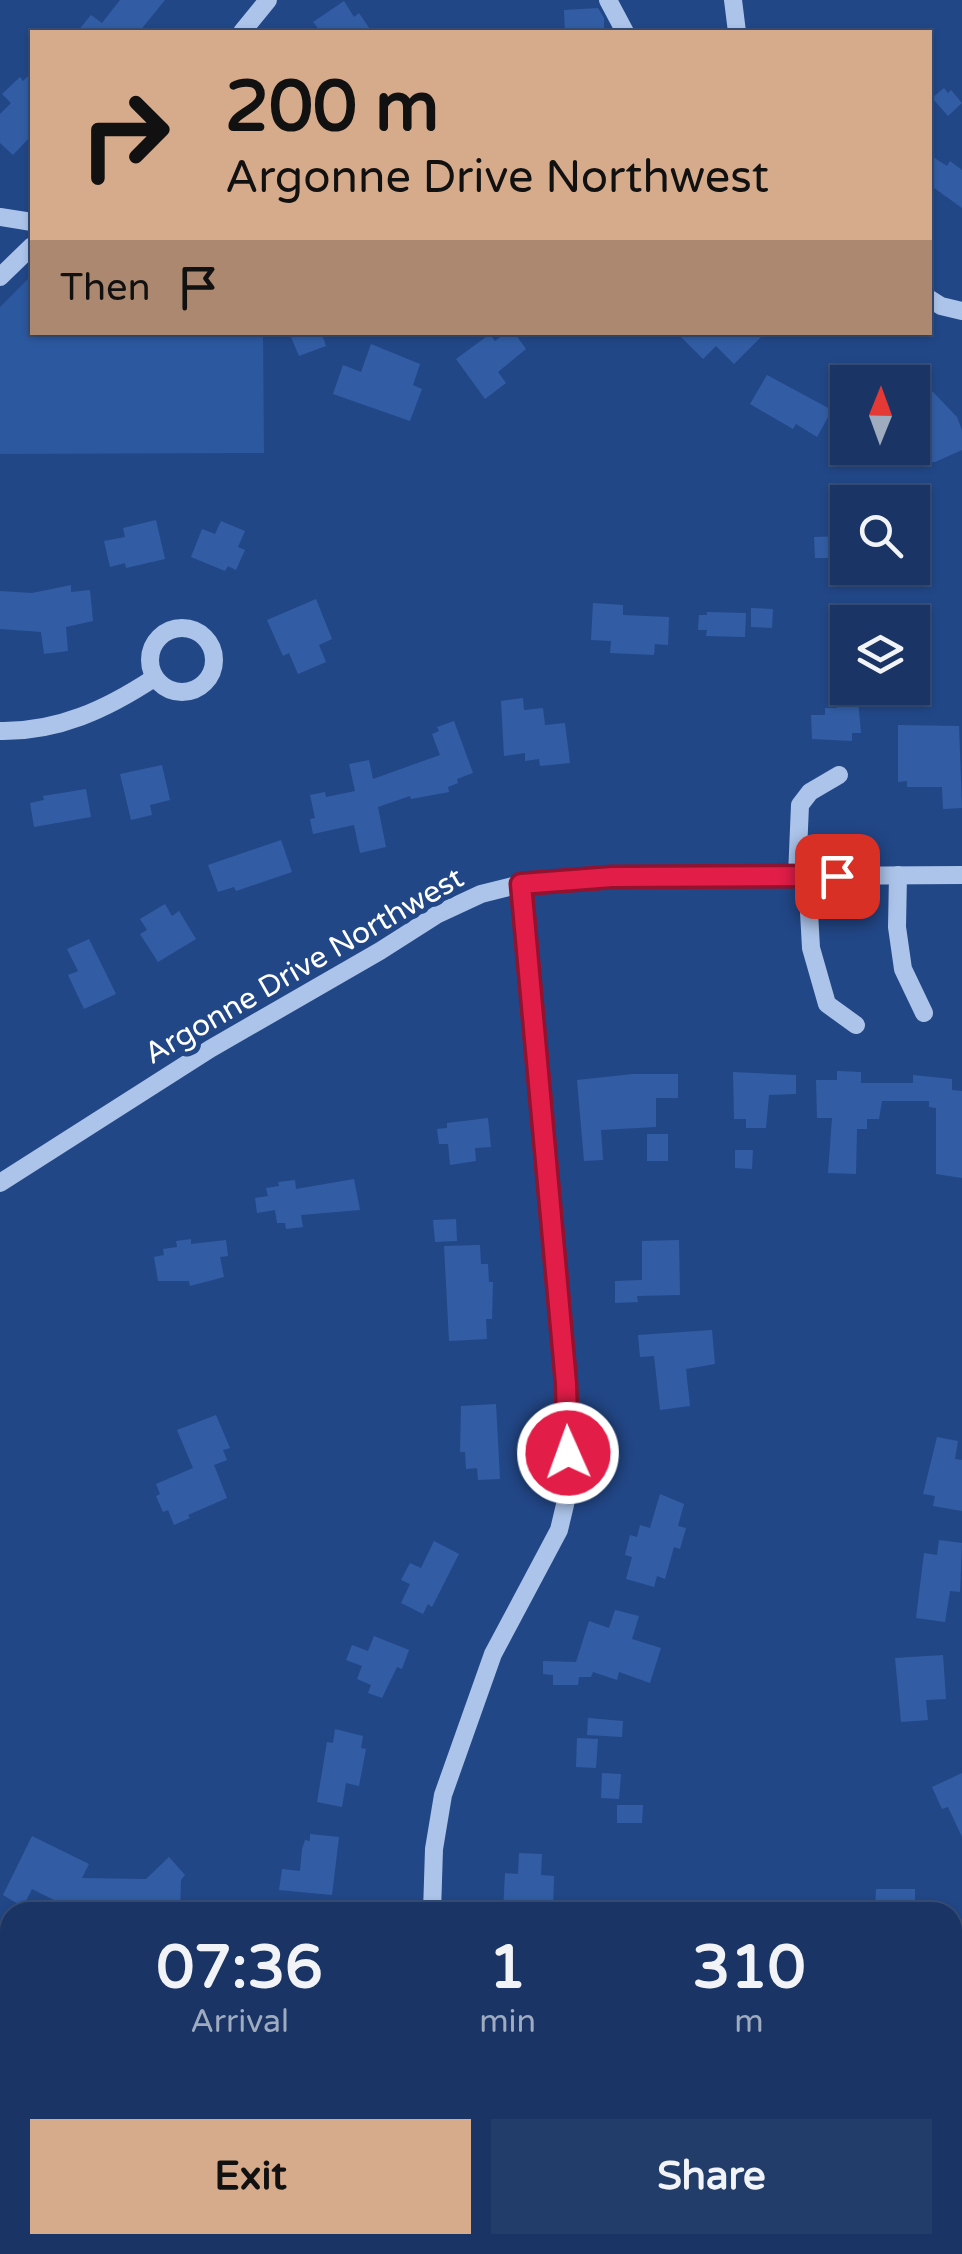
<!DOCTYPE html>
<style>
:root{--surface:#1a3565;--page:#233d6b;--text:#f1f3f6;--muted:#9fabbf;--line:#385079;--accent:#d6ab8b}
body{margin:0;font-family:"Varela Round",sans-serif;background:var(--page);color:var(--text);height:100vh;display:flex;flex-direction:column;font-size:38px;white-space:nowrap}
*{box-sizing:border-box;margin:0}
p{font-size:32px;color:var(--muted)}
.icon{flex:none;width:55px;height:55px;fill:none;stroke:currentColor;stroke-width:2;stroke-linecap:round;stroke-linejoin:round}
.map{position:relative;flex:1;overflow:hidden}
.panel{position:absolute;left:0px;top:1902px;width:962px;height:352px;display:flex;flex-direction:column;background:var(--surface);border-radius:30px 30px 0 0;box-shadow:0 2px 8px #0004,0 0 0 2px var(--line)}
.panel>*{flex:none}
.hud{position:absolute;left:30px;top:30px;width:902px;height:305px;border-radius:0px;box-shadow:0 2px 8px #0004,0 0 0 2px var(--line);background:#d6ab8b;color:#111;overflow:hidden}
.needle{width:65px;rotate:1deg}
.tools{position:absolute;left:830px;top:365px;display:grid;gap:20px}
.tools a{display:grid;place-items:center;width:100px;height:100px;border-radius:0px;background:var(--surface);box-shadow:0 2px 8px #0004,0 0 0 2px var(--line);font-size:50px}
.pin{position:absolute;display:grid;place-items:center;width:85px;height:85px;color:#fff;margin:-42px;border-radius:20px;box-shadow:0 5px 15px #0006}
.me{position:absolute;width:110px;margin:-55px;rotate:358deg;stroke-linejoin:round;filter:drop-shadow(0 0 8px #0008)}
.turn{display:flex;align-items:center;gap:35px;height:210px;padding:0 30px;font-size:45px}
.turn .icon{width:130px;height:130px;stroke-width:2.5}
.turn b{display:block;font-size:70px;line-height:85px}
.then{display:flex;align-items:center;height:95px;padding:0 30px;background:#0003;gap:20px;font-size:38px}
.eta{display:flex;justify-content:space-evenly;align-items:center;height:170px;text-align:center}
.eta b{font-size:60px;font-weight:700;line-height:70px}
.primary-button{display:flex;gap:20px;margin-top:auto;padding:20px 30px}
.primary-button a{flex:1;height:115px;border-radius:0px;background:var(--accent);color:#111;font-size:40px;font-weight:700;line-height:115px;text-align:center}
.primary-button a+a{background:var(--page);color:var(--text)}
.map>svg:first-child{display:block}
</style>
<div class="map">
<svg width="962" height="2254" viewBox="0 0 962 2254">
<rect width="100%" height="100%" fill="#224787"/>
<!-- green -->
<polygon fill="#2c589f" points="32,275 32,332 263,333 264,453 0,454 0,307"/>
<!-- building -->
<g fill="#325da4">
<polygon points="120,0 165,0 139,32 77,32 91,15 102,23"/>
<polygon points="344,1 354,17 359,13 372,32 321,32 313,22"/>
<polygon points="598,8 604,18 604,32 565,32 564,10"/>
<polygon points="32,72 32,135 13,155 0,143 0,114 11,103 2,94 20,77 23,81"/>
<polygon points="944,88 948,93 951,90 962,103 948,116 932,98"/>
<polygon points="930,155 947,166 950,161 962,170 962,208 930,185"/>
<polygon points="289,332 321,332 326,346 299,356"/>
<polygon points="507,332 514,332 526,349 498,372 506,383 485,399 456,359 490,334 495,341"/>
<polygon points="676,332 766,332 734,364 716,346 703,359"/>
<polygon points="371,344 420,364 413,385 422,389 410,421 333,394 343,365 361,372"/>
<polygon points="767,375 832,410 817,437 796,424 793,429 750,404"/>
<polygon points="912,381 933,392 957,417 962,430 962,450 935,462 916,463 909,453 930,435 912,416"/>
<polygon points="928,503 932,549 914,551 912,504"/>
<polygon points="156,520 165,559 126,568 125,563 110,567 104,541 125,537 123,528"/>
<polygon points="221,521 245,531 238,547 245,550 236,570 228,566 225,571 191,557 202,529 215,534"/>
<polygon points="848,536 848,564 831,564 831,558 815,558 814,537"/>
<polygon points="71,585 71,592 90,590 93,621 66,627 68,651 44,654 41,632 0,629 0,591 32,593"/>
<polygon points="316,599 332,639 319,645 326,662 298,674 289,653 283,656 267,620"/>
<polygon points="593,603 623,605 623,615 669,617 668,645 655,644 654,655 610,653 611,641 591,640"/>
<polygon points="751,608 773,609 772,628 751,627"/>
<polygon points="707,612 746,613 745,637 706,636 707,630 698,630 699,615 707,615"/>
<polygon points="837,688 857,688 861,733 852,733 852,741 812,739 811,715 825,715 825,708 837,708"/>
<polygon points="523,698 524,710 543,708 545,725 565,723 570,763 540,766 539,759 525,761 525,753 504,756 501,701"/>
<polygon points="454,721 473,773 457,779 458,783 448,787 449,792 411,799 410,796 378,807 386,847 360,853 354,825 313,834 310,819 315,818 310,795 325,792 326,797 355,791 349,764 369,760 373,779 440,755 432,734 439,731 437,727"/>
<polygon points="898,725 959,726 962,808 943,809 942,787 907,787 907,781 898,782"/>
<polygon points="162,765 170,800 150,805 152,815 131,820 120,774"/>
<polygon points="86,789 91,817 34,827 30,803 44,800 43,796"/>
<polygon points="281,840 292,872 236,891 234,887 218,892 208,865"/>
<polygon points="165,904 172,916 179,911 196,939 158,962 140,934 147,930 140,919"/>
<polygon points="89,939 116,994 84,1009 68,975 78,971 67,949"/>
<polygon points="837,1071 861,1072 861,1083 913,1083 913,1075 952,1079 952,1090 962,1091 962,1178 936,1174 936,1108 929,1107 929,1101 882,1101 879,1119 867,1119 867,1129 857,1129 856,1174 828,1173 832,1118 817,1118 816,1080 837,1080"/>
<polygon points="733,1072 796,1075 796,1094 769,1095 766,1128 746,1128 746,1119 734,1119"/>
<polygon points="633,1074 678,1074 678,1098 656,1098 656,1127 601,1130 603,1160 584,1161 577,1080"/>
<polygon points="488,1118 491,1147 475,1148 476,1161 450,1165 448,1144 439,1144 437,1129 447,1128 447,1123"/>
<rect x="647" y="1134" width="21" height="27"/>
<polygon points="735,1150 753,1150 752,1169 735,1168"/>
<polygon points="354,1179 360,1210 301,1215 303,1227 286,1229 285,1223 277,1223 275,1210 257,1213 255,1198 268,1196 266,1188 279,1186 278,1182 295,1180 296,1189"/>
<polygon points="456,1219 457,1241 435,1242 433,1220"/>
<polygon points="191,1239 191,1244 226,1240 228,1256 220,1257 224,1277 190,1286 189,1281 158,1281 154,1257 164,1255 163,1249 177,1247 176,1241"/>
<polygon points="679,1240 680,1295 637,1296 638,1302 615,1303 615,1281 642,1280 642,1241"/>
<polygon points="480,1245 481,1264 488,1264 489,1282 493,1282 492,1319 486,1319 487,1339 449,1341 444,1246"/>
<polygon points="712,1330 715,1364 686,1369 690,1406 660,1410 654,1356 640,1357 638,1335"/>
<polygon points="496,1404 500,1479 478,1480 477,1468 466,1469 465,1452 460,1452 461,1406"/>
<polygon points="216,1415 230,1448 223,1450 227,1460 214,1465 227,1498 188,1515 190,1518 174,1525 168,1510 163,1512 156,1496 160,1494 156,1484 193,1468 177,1430"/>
<polygon points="937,1437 958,1441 955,1459 962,1460 962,1511 933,1506 935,1496 923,1494"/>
<polygon points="660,1494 684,1504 678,1526 686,1528 680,1549 674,1547 665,1579 657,1576 654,1587 626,1579 632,1557 625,1555 630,1535 637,1537 640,1525 650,1528"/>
<polygon points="939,1540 962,1543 960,1592 950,1591 945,1622 916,1618 924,1553 937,1555"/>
<polygon points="434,1541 459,1554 432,1607 428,1604 423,1614 401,1603 410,1584 401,1580 410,1563 421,1568"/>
<polygon points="615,1610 639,1616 632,1639 661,1648 650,1683 619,1672 617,1680 593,1672 591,1677 579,1677 578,1685 553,1685 553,1675 543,1674 543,1661 576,1662 589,1621 609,1628"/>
<polygon points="374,1636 409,1650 402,1669 397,1667 382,1698 368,1693 371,1685 357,1679 362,1666 346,1660 352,1645 368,1651"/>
<polygon points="943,1655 946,1699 926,1700 928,1720 901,1722 895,1658"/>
<polygon points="588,1718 623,1721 622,1737 587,1735"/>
<polygon points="335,1729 363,1736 361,1748 366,1749 359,1786 346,1783 342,1807 317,1802 327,1742 333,1743"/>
<polygon points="577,1738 598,1739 596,1768 576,1767"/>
<polygon points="602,1773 621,1774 619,1799 601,1798"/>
<polygon points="962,1773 962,1837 948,1807 942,1809 932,1787"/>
<polygon points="617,1805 643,1805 642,1823 617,1823"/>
<polygon points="310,1834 339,1837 332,1895 279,1890 282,1869 300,1871 302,1849 305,1840 310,1841"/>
<polygon points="32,1836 89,1864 82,1878 146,1879 169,1857 185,1875 181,1880 180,1912 78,1912 32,1889 23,1907 3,1895"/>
<polygon points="519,1853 542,1854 541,1875 554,1876 553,1912 503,1912 505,1873 518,1874"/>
<polygon points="876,1889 915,1889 915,1912 875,1912"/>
</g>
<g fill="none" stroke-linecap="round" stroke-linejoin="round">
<!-- minor -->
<g stroke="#acc4ea" stroke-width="18">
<polyline points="608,0 625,32"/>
<polyline points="733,0 737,32"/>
<polyline points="242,32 268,0"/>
<polyline points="0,217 32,222"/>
<polyline points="0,277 32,246"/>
<polyline points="930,299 941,306 962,311"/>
<circle cx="182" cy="660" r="32"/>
<path d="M0,731c58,1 107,-22 154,-53"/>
<polyline points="898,875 897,927 903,969 924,1013"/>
<polyline points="797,876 800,805 810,792 839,775"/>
<polyline points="807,876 811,948 827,1004 856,1025"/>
<polyline points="0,1183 210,1049 380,951 438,914 481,894 521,884 612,877 962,875"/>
<polyline points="432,1912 434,1849 443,1795 493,1654 559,1530 569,1488 566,1383 521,884"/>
<polyline points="0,1989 10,1989"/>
<polyline points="423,2254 424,2245"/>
</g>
</g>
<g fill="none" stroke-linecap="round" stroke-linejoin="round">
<!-- route casing -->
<g stroke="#92132f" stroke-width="25">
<polyline id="route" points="568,1453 566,1383 521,884 612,877 837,876"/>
</g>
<!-- route -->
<use href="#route" stroke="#e11d48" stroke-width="18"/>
</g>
<g text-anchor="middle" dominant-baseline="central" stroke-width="10" stroke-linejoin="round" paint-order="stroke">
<!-- street labels -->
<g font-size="30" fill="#fff" stroke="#224787">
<text transform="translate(304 966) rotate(-30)">Argonne Drive Northwest</text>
</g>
</g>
</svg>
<div class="tools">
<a><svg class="needle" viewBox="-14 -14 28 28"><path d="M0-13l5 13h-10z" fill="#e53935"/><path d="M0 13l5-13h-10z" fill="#9fabbf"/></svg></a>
<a><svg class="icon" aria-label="search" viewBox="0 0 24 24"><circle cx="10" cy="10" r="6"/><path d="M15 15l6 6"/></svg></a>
<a><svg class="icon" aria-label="layers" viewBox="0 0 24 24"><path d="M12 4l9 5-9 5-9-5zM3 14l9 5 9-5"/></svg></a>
</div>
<div class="pin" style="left:837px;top:876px;background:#d93025"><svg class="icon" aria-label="arrive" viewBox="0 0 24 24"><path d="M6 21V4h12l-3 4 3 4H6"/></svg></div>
<svg class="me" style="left:568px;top:1453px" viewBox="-20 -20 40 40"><circle r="17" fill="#e11d48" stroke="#fff" stroke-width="3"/><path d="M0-11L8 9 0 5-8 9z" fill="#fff"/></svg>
<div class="hud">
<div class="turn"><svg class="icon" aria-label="right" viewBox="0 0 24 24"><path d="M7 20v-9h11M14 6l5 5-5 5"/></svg><div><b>200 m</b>Argonne Drive Northwest</div></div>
<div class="then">Then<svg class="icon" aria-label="arrive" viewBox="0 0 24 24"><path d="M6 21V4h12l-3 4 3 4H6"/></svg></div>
</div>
<section class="panel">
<div class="eta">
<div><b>07:36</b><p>Arrival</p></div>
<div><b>1</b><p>min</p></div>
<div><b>310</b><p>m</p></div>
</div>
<div class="primary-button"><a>Exit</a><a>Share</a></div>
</section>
</div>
